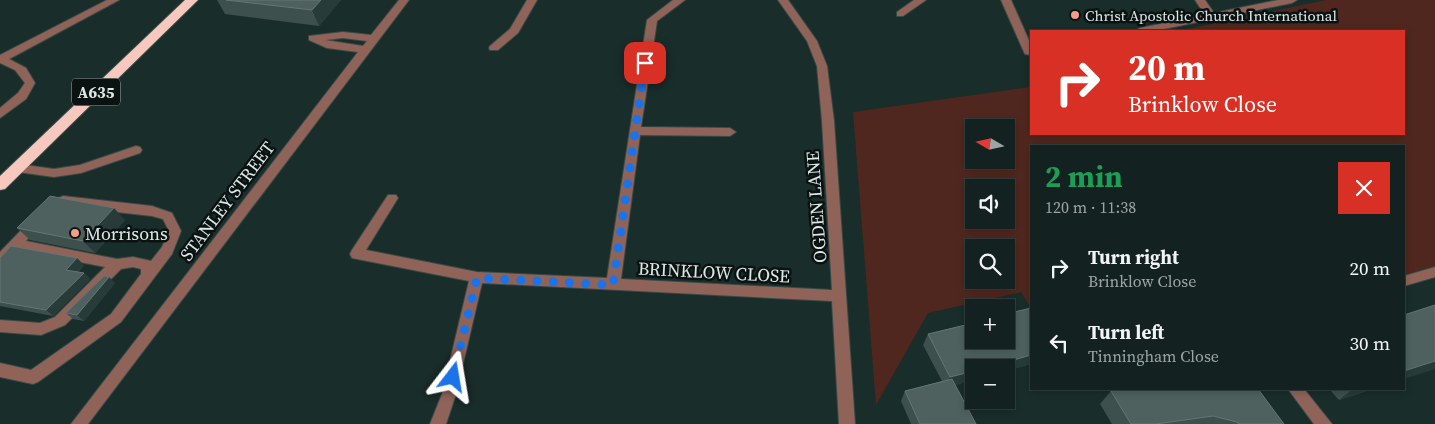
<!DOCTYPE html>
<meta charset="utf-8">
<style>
:root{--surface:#132220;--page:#1c2a29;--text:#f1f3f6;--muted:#9da4a5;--line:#323f3e}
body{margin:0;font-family:"Source Serif 4",serif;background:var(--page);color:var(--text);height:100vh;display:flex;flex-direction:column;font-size:19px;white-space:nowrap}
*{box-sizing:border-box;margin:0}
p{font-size:16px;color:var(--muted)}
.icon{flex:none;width:28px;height:28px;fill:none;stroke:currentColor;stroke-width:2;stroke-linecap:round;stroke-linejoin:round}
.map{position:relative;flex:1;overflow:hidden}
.side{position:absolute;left:1030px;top:145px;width:375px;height:245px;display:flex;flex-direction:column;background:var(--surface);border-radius:0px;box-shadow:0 2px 8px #0003,0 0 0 1px var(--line)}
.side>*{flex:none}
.guide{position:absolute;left:1030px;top:30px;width:375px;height:105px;border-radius:0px;box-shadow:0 2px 8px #0003,0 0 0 1px var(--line);background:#d93025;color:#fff;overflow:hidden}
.needle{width:32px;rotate:279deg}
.fabs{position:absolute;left:965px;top:119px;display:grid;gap:10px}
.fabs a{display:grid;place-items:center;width:50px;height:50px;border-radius:0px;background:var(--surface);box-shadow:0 2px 8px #0003,0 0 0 1px var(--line);font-size:25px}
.pin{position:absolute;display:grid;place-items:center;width:42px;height:42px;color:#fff;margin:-21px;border-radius:10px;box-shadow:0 2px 8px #0006}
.me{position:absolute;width:55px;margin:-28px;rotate:14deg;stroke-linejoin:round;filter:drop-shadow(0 0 4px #0008)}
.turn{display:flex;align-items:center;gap:18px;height:105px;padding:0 15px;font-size:22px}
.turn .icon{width:65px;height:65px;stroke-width:2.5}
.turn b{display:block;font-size:35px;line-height:42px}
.round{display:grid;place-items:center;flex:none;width:52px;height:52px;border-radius:0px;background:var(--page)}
.summary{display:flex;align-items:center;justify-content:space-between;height:85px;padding:0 15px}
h1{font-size:30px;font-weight:700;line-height:38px;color:#1e9e55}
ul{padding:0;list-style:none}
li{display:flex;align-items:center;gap:15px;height:75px;padding:0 15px}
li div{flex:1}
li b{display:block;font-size:19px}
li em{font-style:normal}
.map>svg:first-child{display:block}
</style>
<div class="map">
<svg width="1435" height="424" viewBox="0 0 1435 424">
<rect width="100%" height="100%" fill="#192d2a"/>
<!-- green -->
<path fill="#4f271e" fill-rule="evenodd" d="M1326,0h109v266l-31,9v-129h-373v162l-10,-16 -93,21 -52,92 -23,-293 178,-25v47h373v-103h-226zM974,128h32v32h-32zM974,188h32v32h-32zM974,248h32v32h-32z"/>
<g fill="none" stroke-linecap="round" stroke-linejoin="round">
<!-- minor casing -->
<g stroke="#384b48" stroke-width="2">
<g id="minor">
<polygon points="107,0 119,0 9,59 26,68 35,83 26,99 0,118 0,108 18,93 25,83 15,70 0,63 0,55"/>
<path d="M399,0h10l-321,424h-17l287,-372 -31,-4 -18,-8v-4l34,-4 28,3zM343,38l24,3 -4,5 -38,-6z"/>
<polygon points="527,0 537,0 518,33 498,50 490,50 489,48 490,46 510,29"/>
<polygon points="673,0 685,0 657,21 641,127 730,128 736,132 730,136 640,135 621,279 832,290 822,121 817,66 807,41 778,0 788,0 817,41 827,66 834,121 855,424 839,424 832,301 482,283 456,394 446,424 430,424 442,394 469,281 357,259 352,258 350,254 352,250 388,195 396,195 398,198 366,250 477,272 607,278 647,20"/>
<polygon points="914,0 926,0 903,16 897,16 897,12"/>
<polygon points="1001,0 1011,0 1031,45 1031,55 1025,54 1024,52"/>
<polygon points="1195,0 1205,0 1214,13 1278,0 1297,0 1292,3 1154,31 1135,31 1140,28 1205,15"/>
<polygon points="136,146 140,147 142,150 140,153 81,173 54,177 18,172 12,168 18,164 54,169 80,165"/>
<polygon points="63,196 152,206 172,213 181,231 172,254 121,322 38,382 33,384 0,377 0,363 31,370 111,314 141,274 141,269 133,267 121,269 65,325 41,335 0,332 0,320 40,323 55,317 105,267 18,250 5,265 0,266 0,252 32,219 40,219 42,222 26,241 117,259 133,257 151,261 162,247 169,231 163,219 152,216 63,206 59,204 57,201 59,198"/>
<polygon points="1435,267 1435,277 1404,286 1404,276"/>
<polygon points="1288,389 1304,389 1332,424 1314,424"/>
</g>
</g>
<!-- highway casing -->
<g stroke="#384b48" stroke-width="2">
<polygon id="highway" points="185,0 198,0 5,189 0,190 0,176"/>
</g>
<!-- minor -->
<use href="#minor" fill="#906359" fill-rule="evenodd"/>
<!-- highway -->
<use href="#highway" fill="#f6c8be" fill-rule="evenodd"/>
</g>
<!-- wall -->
<g fill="#3d504d">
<polygon points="217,0 341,0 319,26 225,14"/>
<polygon points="125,220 95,253 30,240 17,228"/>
<polygon points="0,258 84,265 78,272 84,273 90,279 53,316 0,306"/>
<polygon points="115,283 84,321 73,319 66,313"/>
<polygon points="1031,308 1031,364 1006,371 1006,368 974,368 974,380 955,385 976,424 911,424 901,401 905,391 942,381 923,345 928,334"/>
<polygon points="1329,389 1373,389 1339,400"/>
<polygon points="1111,391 1284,424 1112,424 1100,404"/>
</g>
<!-- shaded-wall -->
<g fill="#273b38">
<polygon points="321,0 341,0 319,26 312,10"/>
<polygon points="114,208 125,220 95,253 83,241"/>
<polygon points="77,258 84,265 73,276 66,270"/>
<polygon points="84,273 90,279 53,316 46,310"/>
<polygon points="109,277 115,283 84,321 77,315"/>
<polygon points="1031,355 1031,364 1006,371 1006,368 986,368"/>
<polygon points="1435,361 1435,369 1404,379 1404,371"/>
<polygon points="974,371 974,380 945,388 950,377"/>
<polygon points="1353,389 1373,389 1339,400"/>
</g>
<!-- building -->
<g fill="#4e615e" stroke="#647673">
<polygon points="226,0 321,0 312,10"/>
<polygon points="50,196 114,208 83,241 17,228"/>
<polygon points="11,246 77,258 66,270 84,273 46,310 0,302 0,258"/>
<polygon points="104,276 109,277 77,315 66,313"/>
<polygon points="1435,305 1435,361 1404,371 1404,315"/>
<polygon points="1031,308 1031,355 986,368 974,368 974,371 950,377 928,334 974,323 974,340 1006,340 1006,314"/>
<polygon points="952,379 976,424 920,424 905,391"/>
<polygon points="1122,389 1258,389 1284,424 1239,424 1237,422 1213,416 1156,424 1131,424 1111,391"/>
</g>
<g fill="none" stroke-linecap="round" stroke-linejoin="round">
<!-- route -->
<polyline stroke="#1a73e8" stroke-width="9" stroke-dasharray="0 16.2" points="453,377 477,278 613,285 645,63"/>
</g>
<!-- markers -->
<g fill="#f49e8a" stroke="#0b1312" stroke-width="2">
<circle cx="1075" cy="15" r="5"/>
<circle cx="75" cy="233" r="5"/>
</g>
<g text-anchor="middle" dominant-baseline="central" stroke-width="5" stroke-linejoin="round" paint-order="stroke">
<!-- far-poi labels -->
<g font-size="15" fill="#dce8e6" stroke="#0b1312" text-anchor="start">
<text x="1085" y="15">Christ Apostolic Church International</text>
</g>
<!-- shield labels -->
<rect fill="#0b1312" stroke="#9da8a6" stroke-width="1" x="72" y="78.5" width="48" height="27" rx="4"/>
<g font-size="16" font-weight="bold" fill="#dce8e6">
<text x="96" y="92">A635</text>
</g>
<!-- street labels -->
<g font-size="18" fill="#dce8e6" stroke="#0b1312">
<text transform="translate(227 201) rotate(-53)">STANLEY STREET</text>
<text transform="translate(816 207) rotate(-94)">OGDEN LANE</text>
<text transform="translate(714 272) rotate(3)">BRINKLOW CLOSE</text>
</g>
<!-- poi labels -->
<g font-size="18" fill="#dce8e6" stroke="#0b1312" text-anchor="start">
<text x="85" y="233">Morrisons</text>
</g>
</g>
</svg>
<div class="fabs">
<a><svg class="needle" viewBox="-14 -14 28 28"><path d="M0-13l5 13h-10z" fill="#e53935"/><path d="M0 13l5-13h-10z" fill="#9da4a5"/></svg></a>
<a><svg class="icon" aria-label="sound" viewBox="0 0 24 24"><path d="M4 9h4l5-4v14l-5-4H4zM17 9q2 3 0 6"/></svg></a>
<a><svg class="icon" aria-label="search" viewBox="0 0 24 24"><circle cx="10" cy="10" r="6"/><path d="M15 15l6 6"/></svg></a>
<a>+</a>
<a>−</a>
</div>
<div class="pin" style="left:645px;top:63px;background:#d93025"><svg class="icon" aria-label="arrive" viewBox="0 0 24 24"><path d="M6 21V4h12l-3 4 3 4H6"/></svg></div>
<svg class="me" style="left:453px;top:377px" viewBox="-20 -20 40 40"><path d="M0-17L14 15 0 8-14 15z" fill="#1a73e8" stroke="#fff" stroke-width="4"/></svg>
<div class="guide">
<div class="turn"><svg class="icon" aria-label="right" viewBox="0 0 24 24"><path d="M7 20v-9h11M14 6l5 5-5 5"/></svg><div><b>20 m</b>Brinklow Close</div></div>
</div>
<section class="side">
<div class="summary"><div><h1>2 min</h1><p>120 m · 11:38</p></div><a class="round" style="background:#d93025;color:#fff"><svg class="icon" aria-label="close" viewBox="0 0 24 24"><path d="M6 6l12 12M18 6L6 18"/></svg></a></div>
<ul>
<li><svg class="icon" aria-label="right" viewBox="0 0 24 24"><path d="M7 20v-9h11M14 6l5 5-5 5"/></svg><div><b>Turn right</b><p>Brinklow Close</p></div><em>20 m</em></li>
<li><svg class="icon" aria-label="left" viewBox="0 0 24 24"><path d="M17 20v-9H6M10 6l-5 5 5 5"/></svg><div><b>Turn left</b><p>Tinningham Close</p></div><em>30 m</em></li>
</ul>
</section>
</div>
